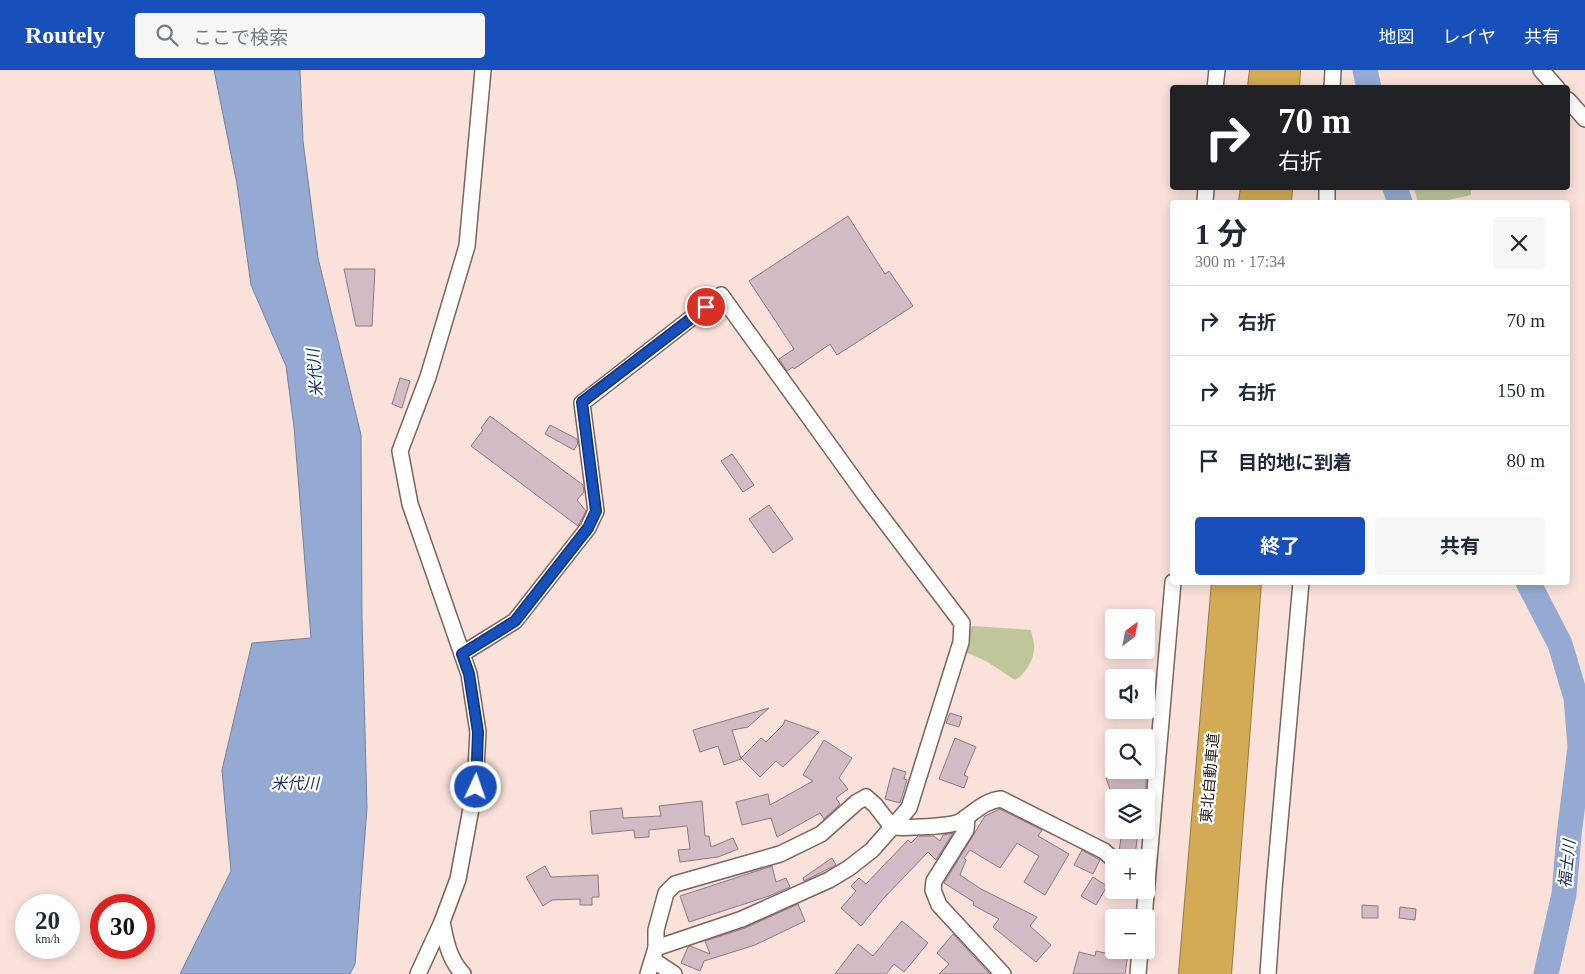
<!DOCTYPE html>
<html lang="ja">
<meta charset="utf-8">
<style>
:root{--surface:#fff;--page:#f6f6f7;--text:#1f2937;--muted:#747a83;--line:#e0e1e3;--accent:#174fbb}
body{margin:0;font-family:"Times New Roman","Noto Sans JP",serif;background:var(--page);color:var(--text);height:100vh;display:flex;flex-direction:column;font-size:19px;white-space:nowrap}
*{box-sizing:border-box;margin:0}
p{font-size:16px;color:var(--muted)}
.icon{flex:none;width:28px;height:28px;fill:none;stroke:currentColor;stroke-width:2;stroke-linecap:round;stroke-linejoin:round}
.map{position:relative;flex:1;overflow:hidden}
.sheet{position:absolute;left:1170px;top:130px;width:400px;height:385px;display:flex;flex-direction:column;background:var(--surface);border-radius:5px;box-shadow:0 2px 12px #0003}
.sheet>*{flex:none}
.banner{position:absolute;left:1170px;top:15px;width:400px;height:105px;border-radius:5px;box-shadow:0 2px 12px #0003;background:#202124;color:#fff;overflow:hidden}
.needle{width:32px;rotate:32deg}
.controls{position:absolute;left:1105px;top:539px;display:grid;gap:10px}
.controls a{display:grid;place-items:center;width:50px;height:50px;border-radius:5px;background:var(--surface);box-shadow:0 2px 12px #0003;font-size:25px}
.speed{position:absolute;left:15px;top:824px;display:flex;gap:10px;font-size:25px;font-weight:700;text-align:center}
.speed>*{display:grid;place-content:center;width:65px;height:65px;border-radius:50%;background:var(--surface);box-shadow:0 2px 12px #0003;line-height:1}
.speed small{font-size:12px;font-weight:400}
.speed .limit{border:8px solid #d22;background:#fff;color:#111}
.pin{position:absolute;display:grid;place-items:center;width:42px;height:42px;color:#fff;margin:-21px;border:2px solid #fff;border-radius:50%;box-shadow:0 1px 5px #0007}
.me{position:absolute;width:55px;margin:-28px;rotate:3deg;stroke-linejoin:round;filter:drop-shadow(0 0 4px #0008)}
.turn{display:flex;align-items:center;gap:18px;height:105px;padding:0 25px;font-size:22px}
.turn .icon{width:65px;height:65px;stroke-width:2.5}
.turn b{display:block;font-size:35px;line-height:42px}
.round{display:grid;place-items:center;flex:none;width:52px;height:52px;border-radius:5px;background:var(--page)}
.overview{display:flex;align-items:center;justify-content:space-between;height:85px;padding:0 25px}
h1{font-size:30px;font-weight:700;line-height:38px}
.button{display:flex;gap:10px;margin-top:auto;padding:10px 25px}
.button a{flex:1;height:58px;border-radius:5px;background:var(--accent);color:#fff;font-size:20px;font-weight:700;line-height:58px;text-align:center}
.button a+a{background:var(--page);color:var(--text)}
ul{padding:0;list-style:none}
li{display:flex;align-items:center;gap:15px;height:70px;padding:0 25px;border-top:1px solid var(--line)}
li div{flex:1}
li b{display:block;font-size:19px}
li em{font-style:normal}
header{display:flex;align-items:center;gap:30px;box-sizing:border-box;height:70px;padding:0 25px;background:var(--accent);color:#fff}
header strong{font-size:24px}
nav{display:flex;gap:28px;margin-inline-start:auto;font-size:18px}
.search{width:350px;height:45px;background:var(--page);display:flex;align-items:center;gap:12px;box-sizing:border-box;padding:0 18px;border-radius:5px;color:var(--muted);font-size:19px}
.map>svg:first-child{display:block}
</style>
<header>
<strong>Routely</strong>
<div class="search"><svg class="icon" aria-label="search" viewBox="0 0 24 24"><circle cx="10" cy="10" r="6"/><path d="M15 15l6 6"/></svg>ここで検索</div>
<nav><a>地図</a><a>レイヤ</a><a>共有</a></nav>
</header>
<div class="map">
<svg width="1585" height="904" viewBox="0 0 1585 904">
<rect width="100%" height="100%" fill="#fae2da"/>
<!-- green -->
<g fill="#bfc69a">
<polygon points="1414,118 1471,118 1471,125 1439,132 1418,132"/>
<path d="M972,556l59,4c1,6 4,14 3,20 -1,12 -10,25 -19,30l-29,-19 -25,-11z"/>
</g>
<!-- water -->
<polygon fill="#94aad2" stroke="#74819c" points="214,0 300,0 303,71 318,188 361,365 362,549 367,738 355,894 350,904 180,904 231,801 222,700 252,573 311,568 294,357 286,296 251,215 237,114"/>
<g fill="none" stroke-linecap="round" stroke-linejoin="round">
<!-- river -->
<g stroke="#94aad2" stroke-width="25">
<polyline points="1365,0 1369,18"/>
<polyline points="1395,118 1400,132"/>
<polyline points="1528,512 1560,574 1576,628 1580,677 1569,765 1564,824 1546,904"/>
</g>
</g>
<!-- building -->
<g fill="#d2bbc5" stroke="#8d7881">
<polygon points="848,146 885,204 889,201 913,236 837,285 830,274 794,299 793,297 787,301 779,289 794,279 749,211"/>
<polygon points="344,199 375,199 372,256 356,256"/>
<polygon points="400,308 410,311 402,338 392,334"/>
<polygon points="490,346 583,415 584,422 577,430 586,441 578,456 471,376 483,360 481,358"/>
<polygon points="550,355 577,369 578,373 574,380 545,364"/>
<polygon points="732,384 754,415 743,422 721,391"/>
<polygon points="769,435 793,469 773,483 749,449"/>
<polygon points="769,638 748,657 732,660 741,689 724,695 718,676 700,682 693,660"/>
<polygon points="950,643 962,647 959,657 946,653"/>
<polygon points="785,650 819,662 783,697 776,691 760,707 741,688 761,668 766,672 783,655"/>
<polygon points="955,668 976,677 964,705 968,707 964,718 939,709"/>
<polygon points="824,670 852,688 839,708 848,719 836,728 840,734 824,749 820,743 777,767 771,748 742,755 736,732 768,724 770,735 813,711 803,705"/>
<polygon points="893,698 906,702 904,709 907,710 900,733 885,729"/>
<polygon points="1131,700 1143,700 1146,710 1146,721 1126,728 1113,728 1106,708"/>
<polygon points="702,731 705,766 709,766 711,777 733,768 738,779 718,787 680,792 678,780 690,779 687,756 649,760 649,767 635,768 634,760 592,764 590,741 622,738 623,748 661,746 659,736"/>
<polygon points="1000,739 1042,760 1038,766 1069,784 1045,825 1024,812 1039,786 1017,773 1000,798 970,780 964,788 966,790 960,805 981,819 1037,847 1030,856 1051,875 1036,892 993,857 999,849 973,835 974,832 944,813 985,746"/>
<polygon points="1122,760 1138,760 1135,788 1123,788 1119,782"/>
<polygon points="953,763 936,790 928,782 883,829 861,856 841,838 856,821 851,816 859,808 866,814 908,770 911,773 918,766 934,766 940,771 943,765"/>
<polygon points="1082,780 1100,790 1093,804 1074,795"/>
<polygon points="832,788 836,795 804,811 803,808"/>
<polygon points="545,796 551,807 598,805 599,827 592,827 592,835 580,835 580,829 552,830 543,836 526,807"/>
<polygon points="772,796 776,812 786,808 790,817 769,826 689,852 680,826"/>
<polygon points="1093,807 1107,816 1096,835 1081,826"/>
<polygon points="798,834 805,851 755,875 704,891 700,901 681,893 688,877 690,876 710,884 705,871 745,858"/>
<polygon points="1362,835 1378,836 1378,848 1362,848"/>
<polygon points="1400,837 1416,839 1415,850 1399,848"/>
<polygon points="902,851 928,873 904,902 894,894 886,904 835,904 858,874 873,886"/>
<polygon points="953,864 975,888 990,904 939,904 949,894 937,883"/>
<polygon points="1096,881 1114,885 1115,882 1128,884 1125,904 1073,904 1079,882 1095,886"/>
</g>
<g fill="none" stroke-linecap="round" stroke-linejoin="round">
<!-- street casing -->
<g stroke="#79655e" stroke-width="18">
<g id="street">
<polyline points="1541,0 1557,18"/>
<polyline points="1215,18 1217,0"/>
<polyline points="1332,18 1333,0"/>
<polyline points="1568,30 1585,49"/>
<polyline points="1205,132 1206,118"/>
<polyline points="1327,132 1327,118"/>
<polyline points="462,584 515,551 588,458 596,441 582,333 721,225 868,429 962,553 961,572 909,738 872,780 849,798 829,810 742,849 656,878"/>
<polyline points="967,747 966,760 934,811 933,820 939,835 1003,904"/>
<polyline points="1144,848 1173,512"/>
<path d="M442,852c4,20 7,37 21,52"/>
<polyline points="653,890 674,904"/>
<polyline points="418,904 442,852 458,809 475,717 478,662 469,604 410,434 400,381 428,307 467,176 483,0"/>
<path d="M648,904l8,-26v-18l10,-37 9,-9 105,-30 41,-20 36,-32 9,-5 9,8 17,22c12,1 60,0 69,-6 14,-9 23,-20 40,-22l103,52 10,9"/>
<polyline points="1138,904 1140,880"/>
<polyline points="1268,904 1274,819 1301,512"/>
</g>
</g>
<!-- highway casing -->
<g stroke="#987a41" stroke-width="30">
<g id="highway">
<polyline points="1262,18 1264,0"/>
<polyline points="1285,18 1286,0"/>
<polyline points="1253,132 1255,118"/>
<polyline points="1277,132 1278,118"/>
<polyline points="1193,904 1226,512"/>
<polyline points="1217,904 1247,512"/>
</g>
</g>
<!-- street -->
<use href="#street" stroke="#fff" stroke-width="15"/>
<!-- highway -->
<use href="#highway" stroke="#d3ab55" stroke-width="28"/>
</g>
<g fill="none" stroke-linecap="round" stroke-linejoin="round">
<!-- route casing -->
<g stroke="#0f337a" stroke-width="12">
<polyline id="route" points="476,717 478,662 469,604 462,584 515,551 588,458 596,441 582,332 706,237"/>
</g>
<!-- route -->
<use href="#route" stroke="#174fbb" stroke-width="9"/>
</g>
<g text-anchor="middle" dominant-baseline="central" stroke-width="4.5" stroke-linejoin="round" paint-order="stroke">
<!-- street labels -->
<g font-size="15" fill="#29201d" stroke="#fff">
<text transform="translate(1210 708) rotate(-85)">東北自動車道</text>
</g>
<!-- water labels -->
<g font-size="16" font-style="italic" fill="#122b5c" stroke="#fff">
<text transform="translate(315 303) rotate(-95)">米代川</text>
<text x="295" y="713">米代川</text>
<text transform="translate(1567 794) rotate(-84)">福士川</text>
</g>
</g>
</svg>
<div class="controls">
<a><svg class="needle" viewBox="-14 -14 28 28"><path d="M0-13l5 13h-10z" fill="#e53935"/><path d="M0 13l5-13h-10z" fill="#747a83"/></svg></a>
<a><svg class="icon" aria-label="sound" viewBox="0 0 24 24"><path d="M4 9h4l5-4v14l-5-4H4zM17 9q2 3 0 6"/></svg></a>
<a><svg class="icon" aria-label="search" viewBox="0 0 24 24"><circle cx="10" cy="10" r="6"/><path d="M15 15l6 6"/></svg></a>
<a><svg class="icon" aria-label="layers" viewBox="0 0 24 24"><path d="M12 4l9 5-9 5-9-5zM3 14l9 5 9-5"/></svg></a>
<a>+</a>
<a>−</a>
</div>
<div class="speed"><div>20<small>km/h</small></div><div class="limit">30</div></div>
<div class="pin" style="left:706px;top:237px;background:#d93025"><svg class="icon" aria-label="arrive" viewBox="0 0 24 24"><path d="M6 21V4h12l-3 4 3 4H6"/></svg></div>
<svg class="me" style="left:476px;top:717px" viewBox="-20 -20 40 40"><circle r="17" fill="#174fbb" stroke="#fff" stroke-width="3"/><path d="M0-11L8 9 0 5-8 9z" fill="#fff"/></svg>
<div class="banner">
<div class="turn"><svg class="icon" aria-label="right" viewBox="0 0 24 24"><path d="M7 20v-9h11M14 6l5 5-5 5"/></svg><div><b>70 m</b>右折</div></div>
</div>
<section class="sheet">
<div class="overview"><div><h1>1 分</h1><p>300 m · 17:34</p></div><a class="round"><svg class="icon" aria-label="close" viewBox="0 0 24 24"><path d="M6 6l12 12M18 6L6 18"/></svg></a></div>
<ul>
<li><svg class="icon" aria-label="right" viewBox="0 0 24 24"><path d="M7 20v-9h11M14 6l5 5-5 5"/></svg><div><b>右折</b></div><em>70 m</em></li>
<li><svg class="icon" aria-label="right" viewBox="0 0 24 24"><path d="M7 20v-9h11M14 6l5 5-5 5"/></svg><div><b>右折</b></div><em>150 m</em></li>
<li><svg class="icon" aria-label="arrive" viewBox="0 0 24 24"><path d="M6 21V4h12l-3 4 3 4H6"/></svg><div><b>目的地に到着</b></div><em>80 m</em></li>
</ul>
<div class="button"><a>終了</a><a>共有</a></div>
</section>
</div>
